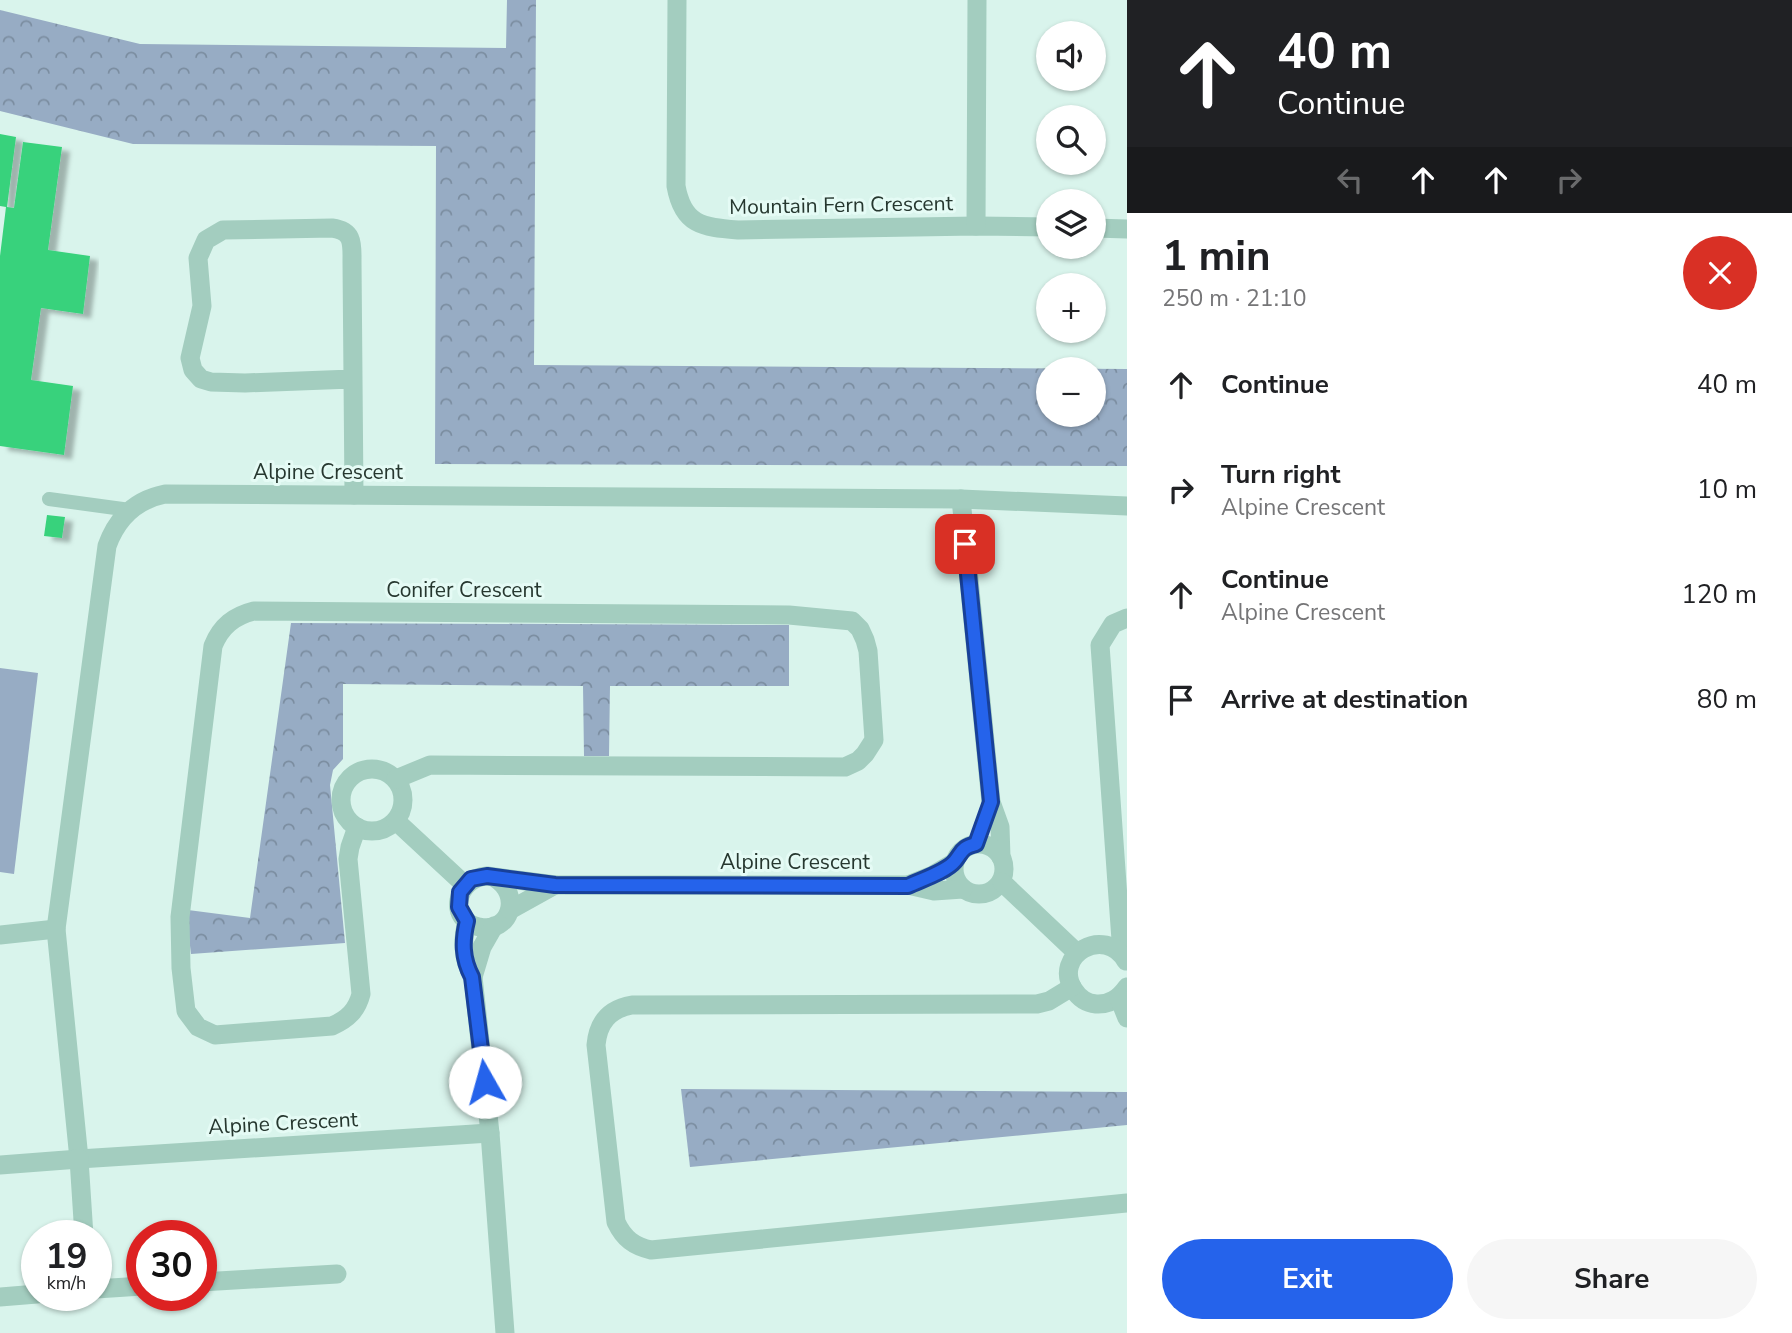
<!DOCTYPE html>
<meta charset="utf-8">
<style>
:root{--surface:#fff;--page:#f6f6f6;--text:#202124;--muted:#757577;--accent:#2563eb}
body{margin:0;font-family:"Nunito Sans",sans-serif;background:var(--page);color:var(--text);height:100vh;display:flex;flex-direction:column;font-size:26px;white-space:nowrap}
*{box-sizing:border-box;margin:0}
p{font-size:23px;color:var(--muted)}
.icon{flex:none;width:38px;height:38px;fill:none;stroke:currentColor;stroke-width:2;stroke-linecap:round;stroke-linejoin:round}
.map{position:relative;flex:1;overflow:hidden}
.sheet{display:flex;flex-direction:column;background:var(--surface);width:665px}
.sheet>*{flex:none}
.banner{background:#202124;color:#fff;overflow:hidden}
.buttons{position:absolute;left:1036px;top:21px;display:grid;gap:14px}
.buttons a{display:grid;place-items:center;width:70px;height:70px;border-radius:50%;background:var(--surface);box-shadow:0 2px 5px #0004;font-size:35px}
.speed{position:absolute;left:21px;top:1220px;display:flex;gap:14px;font-size:35px;font-weight:700;text-align:center}
.speed>*{display:grid;place-content:center;width:91px;height:91px;border-radius:50%;background:var(--surface);box-shadow:0 2px 5px #0004;line-height:1}
.speed small{font-size:18px;font-weight:400}
.speed .limit{border:10px solid #d22;background:#fff;color:#111}
.pin{position:absolute;display:grid;place-items:center;width:60px;height:60px;color:#fff;margin:-30px;border-radius:14px;box-shadow:0 4px 10px #0006}
.me{position:absolute;width:77px;margin:-38px;rotate:353deg;stroke-linejoin:round;filter:drop-shadow(0 0 5px #0008)}
.turn{display:flex;align-items:center;gap:24px;height:147px;padding:0 35px;font-size:32px}
.turn .icon{width:91px;height:91px;stroke-width:2.5}
.turn b{display:block;font-size:49px;line-height:60px}
.lanes{display:flex;align-items:center;height:66px;padding:0 35px;background:#0003;justify-content:center;gap:35px;direction:ltr}
.lanes .off{opacity:.35}
.round{display:grid;place-items:center;flex:none;width:74px;height:74px;border-radius:37px;background:var(--page)}
.summary{display:flex;align-items:center;justify-content:space-between;height:119px;padding:0 35px}
h1{font-size:42px;font-weight:700;line-height:52px}
.cta{display:flex;gap:14px;margin-top:auto;padding:14px 35px}
.cta a{flex:1;height:80px;border-radius:42px;background:var(--accent);color:#fff;font-size:28px;font-weight:700;line-height:80px;text-align:center}
.cta a+a{background:var(--page);color:var(--text)}
ul{padding:0;list-style:none}
li{display:flex;align-items:center;gap:21px;height:105px;padding:0 35px}
li div{flex:1}
li b{display:block;font-size:26px}
li em{font-style:normal}
main{display:flex;flex:1;min-height:0}
.map>svg:first-child{display:block}
</style>
<main>
<div class="map">
<svg width="1127" height="1333" viewBox="0 0 1127 1333">
<defs>
<pattern id="forest-crowns" width="20" height="18" patternUnits="userSpaceOnUse" patternTransform="scale(1.75)"><rect width="20" height="18" fill="#97acc4"/><path d="M2 6a3 3 0 1 1 6 0M12 15a3 3 0 1 1 6 0" fill="none" stroke="#7b8da0"/></pattern>
<filter id="shadow"><feDropShadow dx="8" dy="4.5" stdDeviation="2" flood-color="#0004"/></filter>
</defs>
<rect width="100%" height="100%" fill="#d9f4ec"/>
<!-- forest -->
<g fill="url(#forest-crowns)" fill-rule="evenodd">
<path d="M507,0h29l-2,365 593,4v97l-692,-2 1,-318 -303,-2 -133,-33v-101l140,34 366,4zM1048,369h46v46h-46z"/>
<polygon points="291,623 789,625 789,686 610,686 609,756 584,756 583,686 343,684 343,759 333,770 330,785 345,943 191,954 187,921 188,910 250,918"/>
<polygon points="681,1089 1127,1092 1127,1125 690,1167"/>
</g>
<!-- pitch -->
<polygon fill="#97acc4" points="0,668 38,673 14,874 0,872"/>
<!-- building -->
<g fill="#38d27c" filter="url(#shadow)">
<polygon points="0,134 16,137 7,207 14,208 23,142 62,147 48,250 90,256 83,314 41,308 31,380 73,386 64,455 0,446 0,256 6,207 0,206"/>
<polygon points="47,515 65,517 62,538 44,536"/>
</g>
<g fill="none" stroke-linecap="round" stroke-linejoin="round">
<!-- service -->
<polyline stroke="#a3cdbf" stroke-width="14" points="49,499 130,510"/>
<!-- minor -->
<g stroke="#a3cdbf" stroke-width="19">
<path d="M677,0l-1,186c7,39 26,41 62,44l238,-4 72,1"/>
<polyline points="976,226 977,0"/>
<polyline points="1094,228 1127,229"/>
<path d="M352,379l-107,4 -34,-1 -10,-3 -8,-9 -3,-12 12,-52 -4,-48 8,-18 17,-10 109,-2c22,3 20,16 20,34l2,233"/>
<polyline points="961,499 991,802 1000,827 1001,857"/>
<circle cx="372" cy="800" r="31"/>
<polyline points="396,821 465,885"/>
<path d="M357,827l-7,20 -2,12 13,135c-4,16 -13,25 -29,32l-117,9 -17,-8 -12,-16 -5,-43 -1,-51 33,-271c8,-20 21,-30 41,-35l535,4 63,6 8,8 5,11 3,11 6,89 -9,14 -7,7 -13,6 -415,-2 -34,14"/>
<circle cx="979" cy="869" r="25"/>
<path d="M495,878c27,16 16,56 -16,49 -32,-6 -24,-49 8,-51l68,9h353l26,6 29,-2"/>
<polyline points="1002,882 1077,953"/>
<polyline points="908,885 933,875 955,862"/>
<polyline points="510,910 555,885"/>
<path d="M467,921c-5,20 -5,38 6,56l17,156 15,200"/>
<polyline points="0,935 56,929"/>
<polyline points="1122,954 1100,645 1113,624 1127,618"/>
<path d="M1126,961c-21,-37 -75,-5 -52,29 5,8 12,13 22,14 14,1 23,-6 31,-17"/>
<polyline points="473,977 482,947 494,926"/>
<path d="M1072,987l-23,14 -12,3 -405,1c-23,4 -34,18 -36,40l20,177c8,17 18,24 35,28l476,-47"/>
<polyline points="1119,998 1127,1018"/>
<path d="M490,1133l-411,26 -23,-230 51,-383c10,-28 28,-46 58,-52l796,5 166,7"/>
<polyline points="0,1165 79,1159 84,1236"/>
<polyline points="201,1282 337,1274"/>
<polyline points="96,1289 142,1286"/>
<polyline points="0,1297 37,1294"/>
</g>
</g>
<g fill="none" stroke-linecap="round" stroke-linejoin="round">
<!-- route casing -->
<g stroke="#184099" stroke-width="18">
<path id="route" d="M485,1082l-13,-105c-10,-19 -10,-36 -5,-56l-8,-14 1,-15 11,-13 16,-3 68,9 353,1c12,-6 38,-14 47,-25 8,-10 6,-13 21,-17l15,-42 -26,-258"/>
</g>
<!-- route -->
<use href="#route" stroke="#2563eb" stroke-width="12"/>
</g>
<g text-anchor="middle" dominant-baseline="central" stroke-width="6" stroke-linejoin="round" paint-order="stroke">
<!-- street labels -->
<g font-size="21" fill="#26372f" stroke="#e5fbf5">
<text transform="translate(841 205) rotate(-1)">Mountain Fern Crescent</text>
<text x="328" y="472">Alpine Crescent</text>
<text x="464" y="590">Conifer Crescent</text>
<text x="795" y="862">Alpine Crescent</text>
<text transform="translate(283 1123) rotate(-3)">Alpine Crescent</text>
</g>
</g>
</svg>
<div class="buttons">
<a><svg class="icon" aria-label="sound" viewBox="0 0 24 24"><path d="M4 9h4l5-4v14l-5-4H4zM17 9q2 3 0 6"/></svg></a>
<a><svg class="icon" aria-label="search" viewBox="0 0 24 24"><circle cx="10" cy="10" r="6"/><path d="M15 15l6 6"/></svg></a>
<a><svg class="icon" aria-label="layers" viewBox="0 0 24 24"><path d="M12 4l9 5-9 5-9-5zM3 14l9 5 9-5"/></svg></a>
<a>+</a>
<a>−</a>
</div>
<div class="speed"><div>19<small>km/h</small></div><div class="limit">30</div></div>
<div class="pin" style="left:965px;top:544px;background:#d93025"><svg class="icon" aria-label="arrive" viewBox="0 0 24 24"><path d="M6 21V4h12l-3 4 3 4H6"/></svg></div>
<svg class="me" style="left:485px;top:1082px" viewBox="-20 -20 40 40"><circle r="19" fill="#fff"/><path d="M0-13L10 11 0 6-10 11z" fill="#2563eb"/></svg>
</div>
<section class="sheet">
<div class="banner">
<div class="turn"><svg class="icon" aria-label="ahead" viewBox="0 0 24 24"><path d="M12 20V5M6 11l6-6 6 6"/></svg><div><b>40 m</b>Continue</div></div>
<div class="lanes"><svg class="icon off" aria-label="left" viewBox="0 0 24 24"><path d="M17 20v-9H6M10 6l-5 5 5 5"/></svg><svg class="icon" aria-label="ahead" viewBox="0 0 24 24"><path d="M12 20V5M6 11l6-6 6 6"/></svg><svg class="icon" aria-label="ahead" viewBox="0 0 24 24"><path d="M12 20V5M6 11l6-6 6 6"/></svg><svg class="icon off" aria-label="right" viewBox="0 0 24 24"><path d="M7 20v-9h11M14 6l5 5-5 5"/></svg></div>
</div>
<div class="summary"><div><h1>1 min</h1><p>250 m · 21:10</p></div><a class="round" style="background:#d93025;color:#fff"><svg class="icon" aria-label="close" viewBox="0 0 24 24"><path d="M6 6l12 12M18 6L6 18"/></svg></a></div>
<ul>
<li><svg class="icon" aria-label="ahead" viewBox="0 0 24 24"><path d="M12 20V5M6 11l6-6 6 6"/></svg><div><b>Continue</b></div><em>40 m</em></li>
<li><svg class="icon" aria-label="right" viewBox="0 0 24 24"><path d="M7 20v-9h11M14 6l5 5-5 5"/></svg><div><b>Turn right</b><p>Alpine Crescent</p></div><em>10 m</em></li>
<li><svg class="icon" aria-label="ahead" viewBox="0 0 24 24"><path d="M12 20V5M6 11l6-6 6 6"/></svg><div><b>Continue</b><p>Alpine Crescent</p></div><em>120 m</em></li>
<li><svg class="icon" aria-label="arrive" viewBox="0 0 24 24"><path d="M6 21V4h12l-3 4 3 4H6"/></svg><div><b>Arrive at destination</b></div><em>80 m</em></li>
</ul>
<div class="cta"><a>Exit</a><a>Share</a></div>
</section>
</main>
